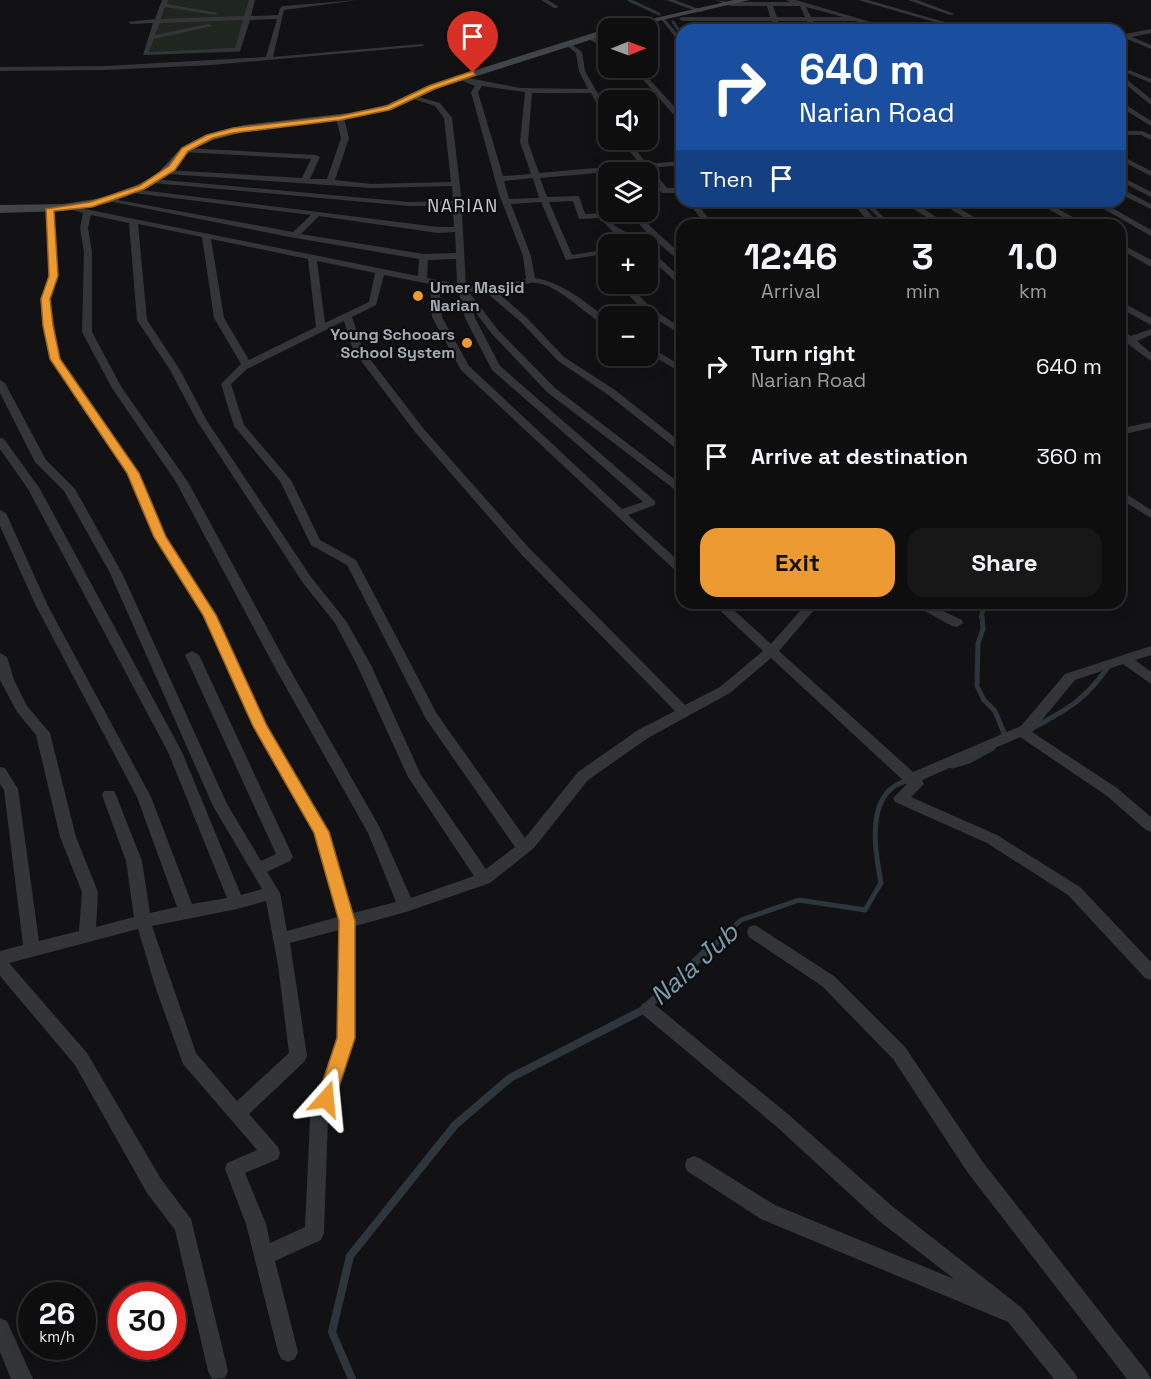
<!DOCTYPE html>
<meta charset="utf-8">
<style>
:root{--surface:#0e0e0f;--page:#171718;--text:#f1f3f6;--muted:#9b9c9e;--line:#2e2e2f;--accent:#ec9a31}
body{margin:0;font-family:"Space Grotesk",sans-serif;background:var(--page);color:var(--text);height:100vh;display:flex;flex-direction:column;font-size:22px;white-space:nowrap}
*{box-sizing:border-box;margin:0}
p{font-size:20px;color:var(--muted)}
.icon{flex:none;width:33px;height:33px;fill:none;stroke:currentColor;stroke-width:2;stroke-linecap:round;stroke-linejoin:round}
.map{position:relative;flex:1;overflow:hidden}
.details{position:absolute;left:676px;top:219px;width:450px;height:390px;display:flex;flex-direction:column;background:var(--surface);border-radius:18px;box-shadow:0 3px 15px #0003,0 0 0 2px var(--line)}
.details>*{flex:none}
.banner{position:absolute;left:676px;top:24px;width:450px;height:183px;border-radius:18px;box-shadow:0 3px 15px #0003,0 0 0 2px var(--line);background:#1a4fa0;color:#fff;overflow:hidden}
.needle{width:39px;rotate:89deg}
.tools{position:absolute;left:598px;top:18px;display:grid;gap:12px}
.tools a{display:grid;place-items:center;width:60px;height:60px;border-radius:12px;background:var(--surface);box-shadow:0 3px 15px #0003,0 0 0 2px var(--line);font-size:30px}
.speed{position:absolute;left:18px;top:1282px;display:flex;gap:12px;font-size:30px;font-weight:700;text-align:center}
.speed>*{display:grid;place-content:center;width:78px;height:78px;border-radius:50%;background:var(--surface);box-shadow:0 3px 15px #0003,0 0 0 2px var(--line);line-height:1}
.speed small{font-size:15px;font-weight:400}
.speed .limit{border:9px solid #d22;background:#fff;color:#111}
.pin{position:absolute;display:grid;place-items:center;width:51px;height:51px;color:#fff;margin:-62px -26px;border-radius:50% 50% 50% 0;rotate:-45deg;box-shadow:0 0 6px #0007}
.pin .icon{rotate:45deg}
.me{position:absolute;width:66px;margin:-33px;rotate:18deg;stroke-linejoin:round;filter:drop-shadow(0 0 4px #0008)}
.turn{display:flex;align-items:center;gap:21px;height:126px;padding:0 24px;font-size:27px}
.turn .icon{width:78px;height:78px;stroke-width:2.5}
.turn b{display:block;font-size:42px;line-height:51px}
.then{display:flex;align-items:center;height:57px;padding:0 24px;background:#0003;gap:12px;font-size:22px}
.eta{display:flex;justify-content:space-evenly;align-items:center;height:102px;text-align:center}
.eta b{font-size:36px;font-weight:800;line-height:42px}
.cta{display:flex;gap:12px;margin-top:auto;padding:12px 24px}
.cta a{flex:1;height:69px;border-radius:18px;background:var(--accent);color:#111;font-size:24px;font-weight:800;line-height:69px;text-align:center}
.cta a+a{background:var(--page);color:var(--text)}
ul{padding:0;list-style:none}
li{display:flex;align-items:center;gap:18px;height:90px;padding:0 24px}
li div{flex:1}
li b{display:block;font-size:22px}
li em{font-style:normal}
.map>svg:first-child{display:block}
</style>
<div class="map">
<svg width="1151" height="1379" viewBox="0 0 1151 1379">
<rect width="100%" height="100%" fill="#121214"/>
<!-- green -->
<polygon fill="#1f261f" points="168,0 251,0 240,52 148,55"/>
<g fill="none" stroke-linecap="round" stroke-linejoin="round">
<!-- stream-far4 -->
<g stroke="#2c363c" stroke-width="3">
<polyline points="629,0 659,14"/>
<polyline points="673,22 682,35"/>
</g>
<!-- stream-far3 -->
<polyline stroke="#2c363c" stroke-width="4" points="864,201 889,225"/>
<!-- stream-far2 -->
<polyline stroke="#2c363c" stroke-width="4.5" points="981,617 985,603"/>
<!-- stream-far1 -->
<g stroke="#2c363c" stroke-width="5">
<polyline points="982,616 983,629 978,643 977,686 984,700 995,711 1006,738"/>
<path d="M1033,728c35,-19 52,-28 75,-61"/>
<polyline points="952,766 969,761 993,748"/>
<path d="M708,951l33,-31 58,-20 66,10 16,-27c-5,-27 -14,-75 11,-95 4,-4 12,-6 17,-8"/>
</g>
<!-- stream -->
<polyline stroke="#2c363c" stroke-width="8" points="352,1379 332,1332 350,1256 455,1125 510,1078 643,1010 709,949"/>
<!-- minor -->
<g fill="#333539" fill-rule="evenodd">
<path d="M162,0h6l-1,4 51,9 -3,2 -50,-8 -4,12 83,-3 5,-16h6l-4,16 27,-1 2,-7 3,-2 75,-6 -74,10 -11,47 149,-13 3,2 -214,19 -105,5 -106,1v-4l106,-1 160,-9 11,-38 -27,1 -10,31 -97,4 10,-32 -22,1 -3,-2 27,-3zM243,20l-8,28 -86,4 5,-13 58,-13 -3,-2 -54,11 5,-12z"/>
<polygon points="541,0 548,0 559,7 554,8"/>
<polygon points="666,0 675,0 704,11 699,12"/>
<path d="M715,0l16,2h59l-4,-2h10l102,30h-10l-33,-9h-42l4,9h-6l-4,-9h-29l3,9h-6l-3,-9h-90l-3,-2 3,-2h88l-3,-11h-36zM773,6h27l5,11h-28zM806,7l37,10h-32z"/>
<polygon points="858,0 868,0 972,30 962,30"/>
<polygon points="908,0 917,0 955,14 950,15"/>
<polygon points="660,18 664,18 682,39 682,44 680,43"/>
<polygon points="905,28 914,30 902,30"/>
<polygon points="1151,29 1151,33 1132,37 1151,45 1151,49 1125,38 1120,39 1120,35"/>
<polygon points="589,35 609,46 609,51 587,38"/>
<path d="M566,43h4l12,9 3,19 24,42v9l-4,-2 -14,-27h-59l-4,49 11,31 101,-9 -20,-24h8l19,24 35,-3v4l-31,3 16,20h15v7l-5,-2h-15l-19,-24 -103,9 7,19 32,-1 6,18 23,-1 6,12 31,19c-16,2 -36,-12 -43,-26l-23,1 -6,-18 -24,1 23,53 31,-5 6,8v9l-3,-1 -8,-11 -32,5 -25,-58 -30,2 20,52 4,22c29,5 51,25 74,42v7c-23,-9 -52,-47 -79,-44 -11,2 -22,7 -32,10l29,25 37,39 51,33 67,53v8l-4,-1 -71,-56 -49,-33 -37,-39 -33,-28 -20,-3 30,39 57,58 127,97v8l-4,-1 -131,-100 -55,-58 -20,-26 3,10 25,48 155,135v4l-27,10 54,49v10l-4,-1 -217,-203 -29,-53 -2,-33 -46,-9 -8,30 -24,12 11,33 60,78 106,120 156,157 35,-18 43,-36 -51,-48h14l45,41 36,-41h13l-41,48 134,121 108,-46 44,-52 86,-28v9l-16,5 16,12v12l-28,-20 -48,16 -43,52 85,56 34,29v15l-5,-2 -39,-34 -87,-59 -98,43 2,4 -13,13 86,38 83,52 71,75v18l-6,-2 -77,-83 -81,-52 -92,-41 -2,-4 14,-14 -136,-126 -41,35 -82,45 -60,42 -54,68 -44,35 -84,29 -51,14v112l-27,81 -4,114 -3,7 -46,21 23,91 -3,7 -7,3 -7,-3 -3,-7 -32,-128 -21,-55 2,-6 30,-13 -74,-86 -27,-75 -18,-60 -129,34 78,90 74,126 30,40 37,152 -3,7 -13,1 -4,-8 -33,-141 -28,-37 -72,-128 -75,-89v-25l23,-6 -19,-155 -4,-6v-17l5,1 13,21 21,152 40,-10 3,-39 -22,-55 -24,-102 -19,-23 -17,-32v-27l7,4 7,23 13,26 23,27 26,104 22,55 -2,35 38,-10 -8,-56 -24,-66 2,-4h10l2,4 26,66 8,52 27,-6 -40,-110 -101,-191 -36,-80v-16l6,3 42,93 103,191 41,107 35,-6 -59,-146 -140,-263 -28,-40v-11l4,1 36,50 142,263 59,143 21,-6 -49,-83 -103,-233 -46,-82 -29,-29 -35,-69v-13l5,3 41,77 29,29 47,84 105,231 34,57 15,-7 -91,-199 7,-4 7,4 94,202 -3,4 -23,11 13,21 7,38 51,-14 -23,-84 -62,-107 -50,-111 -49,-78 -27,-64 -77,-114 -10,-60 10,-23 -4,-67 7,-2 5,69 -8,23 10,60 79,114 27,64 49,78 52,111 63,106 23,81 43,-11 -28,-69 -94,-167 -98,-184 -64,-94 -30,-56 2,-80 -4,-24 3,-15 -17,-5 4,-2 348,70 1,-17 -124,-21 -192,-38 4,-2 186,34 18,-17 -178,-22 -4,-2 4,-2 305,38h16l-1,-21h-44l-256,-23 -4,-2 4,-2 256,23 44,-1 -1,-15 -81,2 -204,-14 -4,-2 4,-2 135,8 9,-19 -129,-7 -1,-2 4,-2 131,7 4,2 -10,22h17l14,-41 -5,-20 4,-2 4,2 5,20 -14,42 36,4 80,-2 -7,-64 -9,-12 -25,-8v-2l2,-1 28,8 12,15 9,77 5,91 25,3 35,-10 -3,-23 -24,-62 -28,-102 4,-6 -20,-8 3,-2 62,12 68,1 -9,-18 -3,-18 -10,-8zM482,86l43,6 -5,50 11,32 -28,2 -25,-84zM533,178l6,20 -30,1 -5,-18zM91,215l38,8 8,97 33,50 27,51 106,162 32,40 22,42 51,112 66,99 -63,22 -31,-70 -92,-162 -100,-184 -66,-94 -30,-56v-80l-4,-24zM319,216l119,17 17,-1 1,21 -32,1 -123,-20zM138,224l64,13 12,81 27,46 -20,20 13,42 46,55 31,64 36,20 79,154 89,128 -29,22 -65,-94 -50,-110 -25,-44 -35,-44 -104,-156 -27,-51 -33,-50zM211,239l97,20 8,68 -67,33 -25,-42zM456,259l1,25 -30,-6 1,-18zM317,261l58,12 -6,29 -44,21zM439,286l19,4 7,28 27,52 151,132 -21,7 -153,-143 -27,-49zM344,321l9,29 62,82 106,122 154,157 -37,19 -60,42 -53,66 -88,-124 -81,-154 -36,-20 -29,-60 -47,-55 -13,-41 16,-15zM266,901l12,64 11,88 -52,48 -41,-48 -44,-127 85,-17zM339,930l-2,108 -27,81 -5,108 -35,16 -4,-19 -21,-51 33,-14 2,-6 -2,-6 -29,-33 55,-52 3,-6 -17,-113z"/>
<polygon points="633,68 639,68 682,115 682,121 679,121"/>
<polygon points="1129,70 1151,79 1151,83 1127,73"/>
<polygon points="1120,74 1151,99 1151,105 1120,80"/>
<polygon points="1120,101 1151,121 1151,126 1120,107"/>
<polygon points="1120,131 1142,131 1151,135 1151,140 1141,135 1120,135"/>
<polygon points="1120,155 1151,171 1151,176 1120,160"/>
<polygon points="1120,176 1151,192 1151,197 1120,181"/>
<polygon points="1120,188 1151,204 1151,209 1120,194"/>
<polygon points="687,201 695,201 714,225 706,225"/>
<polygon points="851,201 859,201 880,225 871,225"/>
<polygon points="901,201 911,201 949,225 939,225"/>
<polygon points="937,201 947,201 987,225 977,225"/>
<polygon points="1034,201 1044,201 1087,225 1077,225"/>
<polygon points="1090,201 1100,201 1151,230 1151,236"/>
<polygon points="629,212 637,212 653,229 682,255 682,262 679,261 647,233"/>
<polygon points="1120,243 1151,260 1151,267 1120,249"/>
<polygon points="648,248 682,279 682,286 679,285 648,256"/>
<polygon points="618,284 628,284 652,309 682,328 682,335 646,313"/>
<polygon points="1120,301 1151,318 1151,325 1120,308"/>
<polygon points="1120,329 1131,336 1151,329 1151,335 1137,341 1151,353 1151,361 1128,344 1122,344 1120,341 1123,339 1120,337"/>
<polygon points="648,346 682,366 682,373 648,353"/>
<polygon points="1151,422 1151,428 1125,434 1120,433 1120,424 1127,427"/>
<polygon points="1120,490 1151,510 1151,518 1120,499"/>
<polygon points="910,603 926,603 962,620 963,623 957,627 952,626"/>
<polygon points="755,925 834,976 905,1047 982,1161 1147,1372 1151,1379 1127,1379 968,1173 893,1059 822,986 749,937 747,932 749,927"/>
<polygon points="648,1002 654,1004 789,1115 892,1206 1022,1308 1074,1372 1078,1379 1054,1379 1008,1322 761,1219 687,1171 685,1165 687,1159 694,1156 701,1159 775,1205 954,1279 878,1220 777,1127 642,1014 640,1009 642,1004"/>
<polygon points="0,1318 7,1321 33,1379 11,1379 0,1352"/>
</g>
<!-- secondary -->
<g fill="#414449" fill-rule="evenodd">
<polygon points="734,0 750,0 627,28 612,28"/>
<polygon points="609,28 609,34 439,88 394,109 349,119 244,132 213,140 190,151 166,177 148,188 109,203 63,211 0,213 0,205 63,204 102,198 139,184 158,173 182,147 205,135 244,125 349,113 386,105 431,84"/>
</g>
</g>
<!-- route -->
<polygon fill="#ec9a31" stroke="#996420" stroke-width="1.5" points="473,71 475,75 434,89 389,110 340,120 233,133 213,138 188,151 175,170 144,189 92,207 54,211 58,276 50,299 53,326 60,359 139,473 166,537 216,615 267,726 329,832 355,921 355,1038 335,1099 332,1105 326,1107 320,1105 317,1099 337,1038 339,921 314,833 253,726 203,615 154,537 127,473 50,359 43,326 41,299 49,276 46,209 90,202 139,186 169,166 182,148 207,135 233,128 340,116 387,106 429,86"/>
<!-- markers -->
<g fill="#ec9a31" stroke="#0d0d0f" stroke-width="2">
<circle cx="418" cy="296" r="6"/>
<circle cx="467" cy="343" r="6"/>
</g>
<g text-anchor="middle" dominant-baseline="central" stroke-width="4.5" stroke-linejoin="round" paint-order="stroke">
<!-- far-poi labels -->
<g font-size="16" font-weight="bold" fill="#a4abb4" stroke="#0d0d0f" text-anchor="start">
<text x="430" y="287">Umer Masjid<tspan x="430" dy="18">Narian</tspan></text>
<text x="455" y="334" text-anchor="end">Young Schooars<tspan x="455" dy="18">School System</tspan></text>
</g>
<!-- far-neighbourhood labels -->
<g font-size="18" letter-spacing="1.5" fill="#c5c9d0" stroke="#0d0d0f">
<text x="463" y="205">NARIAN</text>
</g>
<!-- near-water labels -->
<g font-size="26" font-style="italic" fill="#7b9caf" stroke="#0d0d0f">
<text transform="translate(694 964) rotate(-42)">Nala Jub</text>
</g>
</g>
</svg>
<div class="tools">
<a><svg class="needle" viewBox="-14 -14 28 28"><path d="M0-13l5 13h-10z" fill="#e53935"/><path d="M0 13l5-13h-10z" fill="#9b9c9e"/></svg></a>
<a><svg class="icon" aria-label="sound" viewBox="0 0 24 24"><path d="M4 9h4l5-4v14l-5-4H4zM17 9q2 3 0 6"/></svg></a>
<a><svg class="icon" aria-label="layers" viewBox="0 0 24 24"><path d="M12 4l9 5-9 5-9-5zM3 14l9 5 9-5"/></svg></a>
<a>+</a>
<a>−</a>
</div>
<div class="speed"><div>26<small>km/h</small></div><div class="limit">30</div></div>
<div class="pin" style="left:473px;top:73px;background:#d93025"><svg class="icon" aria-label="arrive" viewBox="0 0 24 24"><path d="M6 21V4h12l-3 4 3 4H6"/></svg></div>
<svg class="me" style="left:326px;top:1099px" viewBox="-20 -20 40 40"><path d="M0-17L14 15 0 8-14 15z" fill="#ec9a31" stroke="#fff" stroke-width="4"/></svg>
<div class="banner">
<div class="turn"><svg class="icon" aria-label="right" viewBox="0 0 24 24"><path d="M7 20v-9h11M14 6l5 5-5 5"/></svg><div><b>640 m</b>Narian Road</div></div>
<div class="then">Then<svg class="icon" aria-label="arrive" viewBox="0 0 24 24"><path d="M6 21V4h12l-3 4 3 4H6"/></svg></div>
</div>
<section class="details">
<div class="eta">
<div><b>12:46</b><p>Arrival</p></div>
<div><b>3</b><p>min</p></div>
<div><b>1.0</b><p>km</p></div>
</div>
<ul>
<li><svg class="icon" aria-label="right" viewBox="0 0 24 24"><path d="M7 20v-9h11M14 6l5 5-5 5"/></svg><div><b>Turn right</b><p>Narian Road</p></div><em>640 m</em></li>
<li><svg class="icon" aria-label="arrive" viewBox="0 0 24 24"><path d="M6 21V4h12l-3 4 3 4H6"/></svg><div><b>Arrive at destination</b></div><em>360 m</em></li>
</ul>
<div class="cta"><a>Exit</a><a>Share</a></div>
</section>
</div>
